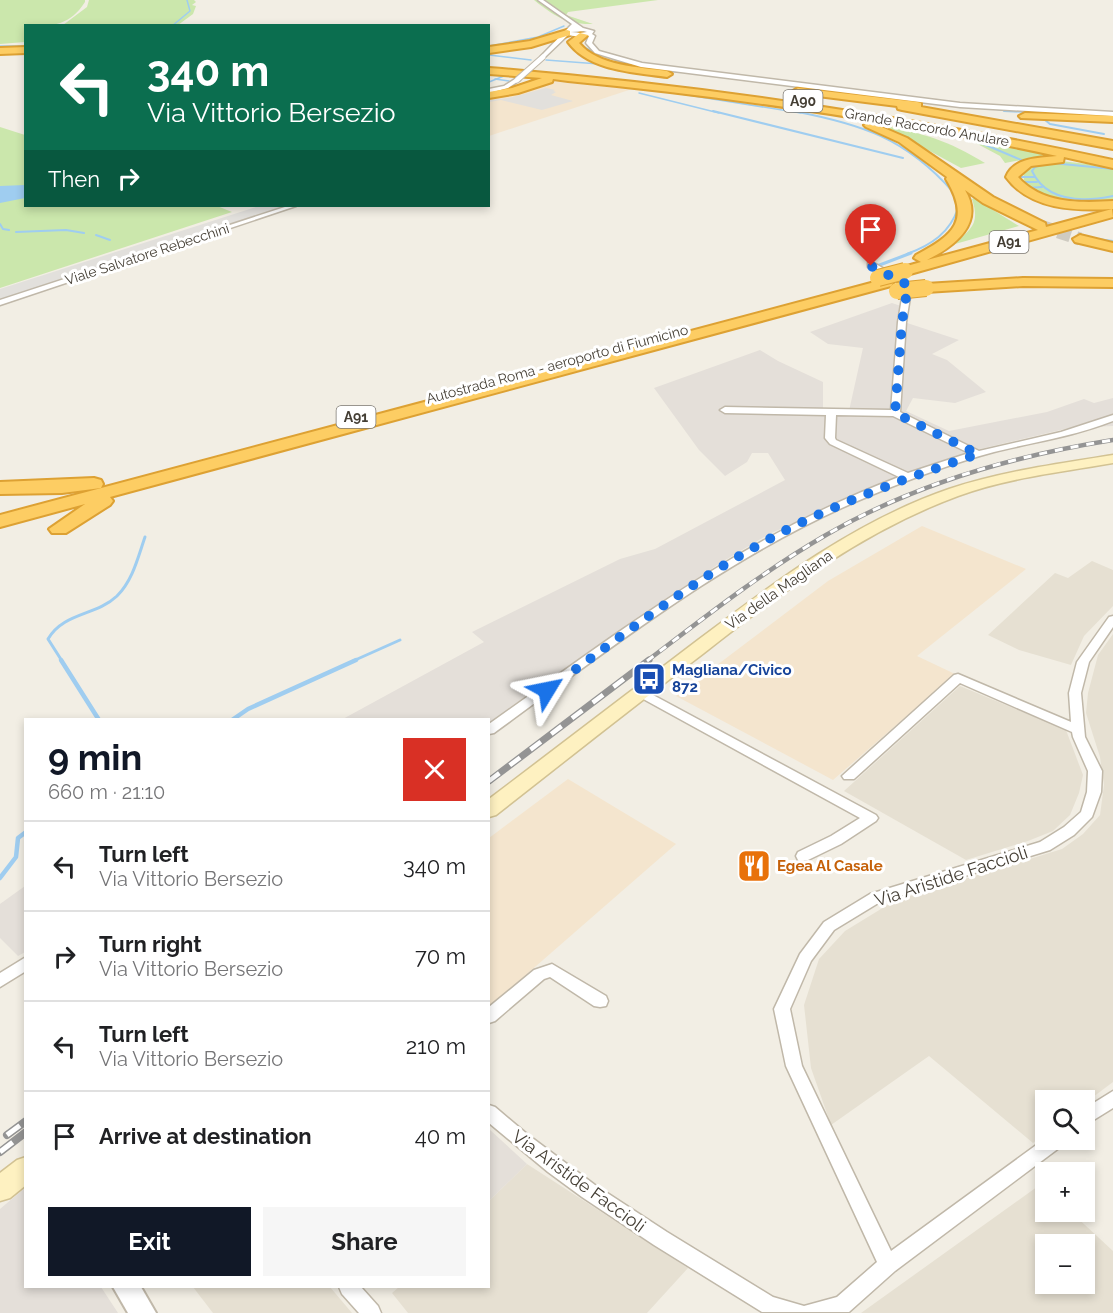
<!DOCTYPE html>
<meta charset="utf-8">
<style>
:root{--surface:#fff;--page:#f6f6f6;--text:#202124;--muted:#757577;--line:#e0e0e0;--accent:#111827}
body{margin:0;font-family:Raleway,sans-serif;background:var(--page);color:var(--text);height:100vh;display:flex;flex-direction:column;font-size:22px;white-space:nowrap}
*{box-sizing:border-box;margin:0}
p{font-size:20px;color:var(--muted)}
.icon{flex:none;width:33px;height:33px;fill:none;stroke:currentColor;stroke-width:2;stroke-linecap:round;stroke-linejoin:round}
.map{position:relative;flex:1;overflow:hidden}
.details{position:absolute;left:24px;top:718px;width:466px;height:570px;display:flex;flex-direction:column;background:var(--surface);border-radius:0px;box-shadow:0 3px 9px #0003}
.details>*{flex:none}
.hud{position:absolute;left:24px;top:24px;width:466px;height:183px;border-radius:0px;box-shadow:0 3px 9px #0003;background:#0b6e4f;color:#fff;overflow:hidden}
.tools{position:absolute;left:1035px;top:1090px;display:grid;gap:12px}
.tools a{display:grid;place-items:center;width:60px;height:60px;border-radius:0px;background:var(--surface);box-shadow:0 3px 9px #0003;font-size:30px}
.pin{position:absolute;display:grid;place-items:center;width:51px;height:51px;color:#fff;margin:-62px -26px;border-radius:50% 50% 50% 0;rotate:-45deg;box-shadow:0 0 6px #0007}
.pin .icon{rotate:45deg}
.me{position:absolute;width:66px;margin:-33px;rotate:55deg;stroke-linejoin:round;filter:drop-shadow(0 0 4px #0008)}
.turn{display:flex;align-items:center;gap:21px;height:126px;padding:0 24px;font-size:27px}
.turn .icon{width:78px;height:78px;stroke-width:2.5}
.turn b{display:block;font-size:42px;line-height:51px}
.then{display:flex;align-items:center;height:57px;padding:0 24px;background:#0003;gap:12px;font-size:22px}
.round{display:grid;place-items:center;flex:none;width:63px;height:63px;border-radius:0px;background:var(--page)}
.headline{display:flex;align-items:center;justify-content:space-between;height:102px;padding:0 24px}
h1{font-size:36px;font-weight:700;line-height:45px;color:var(--accent)}
.action{display:flex;gap:12px;margin-top:auto;padding:12px 24px}
.action a{flex:1;height:69px;border-radius:0px;background:var(--accent);color:#fff;font-size:24px;font-weight:700;line-height:69px;text-align:center}
.action a+a{background:var(--page);color:var(--text)}
ul{padding:0;list-style:none}
li{display:flex;align-items:center;gap:18px;height:90px;padding:0 24px;border-top:2px solid var(--line)}
li div{flex:1}
li b{display:block;font-size:22px}
li em{font-style:normal}
.map>svg:first-child{display:block}
</style>
<div class="map">
<svg width="1113" height="1313" viewBox="0 0 1113 1313">
<rect width="100%" height="100%" fill="#f2eee4"/>
<!-- residential -->
<g fill="#e6e0d2" fill-rule="evenodd">
<polygon points="1092,561 1113,570 1113,606 1084,636 1071,665 1019,650 988,635 1055,573 1068,578"/>
<polygon points="1113,634 1113,1082 1085,1103 1084,1101 1046,1101 1045,1133 1033,1143 929,1056 831,1125 811,1068 804,1005 819,959 845,931 894,901 1062,849 1083,834 1100,815 1104,785 1100,757 1086,713 1088,693 1098,655"/>
<polygon points="960,686 1066,730 1083,775 1079,793 1070,815 1053,831 1028,841 966,860 844,791"/>
<polygon points="527,1164 688,1268 647,1313 408,1313 392,1293 399,1287 489,1287 489,1201"/>
<path d="M1041,1184l4,4 1,24h25l42,39v62h-252zM1046,1245h38v39h-38z"/>
<polygon points="193,1287 330,1287 352,1313 213,1313"/>
</g>
<!-- commercial -->
<g fill="#f4e5ce">
<polygon points="549,81 632,89 489,136 489,97"/>
<polygon points="922,526 1026,569 917,656 955,674 833,780 676,696 828,581"/>
<polygon points="568,779 676,844 489,1007 489,838"/>
</g>
<!-- industrial -->
<g fill="#e4dfd9">
<polygon points="892,303 901,306 898,320 959,340 932,354 947,360 986,392 955,403 913,398 906,411 949,431 1047,412 1084,399 1094,403 1113,398 1113,426 1069,428 980,449 893,480 769,534 717,565 489,725 489,720 341,720 484,642 472,632 620,559 655,549 785,480 768,453 752,453 747,462 725,476 699,450 654,388 760,350 778,361 823,382 823,409 849,411 863,348 828,344 810,332"/>
<polygon points="25,886 25,952 18,956 0,938 0,904"/>
<polygon points="489,1129 527,1164 489,1201"/>
<polygon points="25,1188 26,1287 101,1287 118,1313 0,1313 0,1209"/>
</g>
<!-- green -->
<g fill="#cbe7ac">
<path d="M0,0h85v2c-16,25 -34,24 -59,24l-1,16 -25,2z"/>
<polygon points="89,0 194,0 196,2 192,5 196,6 193,14 178,25 63,25 87,7"/>
<path d="M534,0h124l-90,12 -2,3 27,9c-26,1 -40,-9 -59,-24z"/>
<path d="M882,125c43,9 65,15 103,38l-24,5z"/>
<polygon points="0,127 25,135 26,206 217,206 232,212 0,288"/>
<polygon points="977,138 1080,159 1037,157 1005,163 1000,156 972,141"/>
<path d="M1061,161l52,6v35c-29,0 -69,5 -89,-22l-1,-10 8,-5z"/>
<path d="M974,198l45,28 -64,18c17,-17 25,-20 17,-45z"/>
</g>
<!-- parking -->
<g fill="#e2e0dc">
<polygon points="546,88 555,90 553,91 556,92 551,95 573,101 542,110 501,100 489,102 489,100 509,98"/>
<polygon points="259,206 284,206 0,300 0,289"/>
</g>
<!-- water -->
<polygon fill="#9fcdf0" points="25,185 25,198 0,203 0,186"/>
<g fill="none" stroke-linecap="round" stroke-linejoin="round">
<!-- stream-far3 -->
<g stroke="#9fcdf0" stroke-width="1.5">
<polyline points="172,26 190,11 187,0"/>
<path d="M587,37l-6,5 1,4c30,16 62,22 96,26"/>
<polyline points="0,46 26,46"/>
<polyline points="489,46 538,37 564,26"/>
<polyline points="489,55 531,60"/>
<polyline points="546,60 599,64"/>
<polyline points="489,75 504,76 489,82"/>
<polyline points="495,79 509,81"/>
<polyline points="524,85 534,78 544,79"/>
<polyline points="627,87 632,88"/>
<polyline points="656,90 801,113"/>
<polyline points="841,92 902,100"/>
<polyline points="639,93 719,113"/>
<polyline points="915,102 1038,113"/>
</g>
<!-- stream-far2 -->
<g stroke="#9fcdf0" stroke-width="2">
<polyline points="713,111 903,158"/>
<path d="M793,111c68,13 113,27 160,81"/>
<polyline points="1004,111 1113,116"/>
<polyline points="1045,120 1050,124 1104,134"/>
<polyline points="974,140 1026,162"/>
<polyline points="1052,163 1113,169"/>
<path d="M1044,164l-9,3 -3,4c15,32 51,31 81,25"/>
<polyline points="1018,177 1035,177"/>
<polyline points="1021,182 1037,182"/>
<polyline points="1027,188 1042,187"/>
<polyline points="0,224 3,229 9,230"/>
<polyline points="16,232 66,230 84,233"/>
<polyline points="96,235 110,240"/>
<polyline points="1098,239 1113,241"/>
<path d="M907,254c24,-9 43,-21 51,-46"/>
</g>
<!-- stream-far1 -->
<g stroke="#9fcdf0" stroke-width="3">
<polyline points="877,266 911,253"/>
<path d="M62,661l-14,-22c16,-27 48,-23 69,-43 16,-16 21,-39 28,-59"/>
<polyline points="353,661 400,640"/>
</g>
<!-- stream -->
<g stroke="#9fcdf0" stroke-width="4.5">
<polyline points="61,660 99,720"/>
<polyline points="232,720 248,709 356,660"/>
<polyline points="0,878 16,857 18,838 26,832"/>
</g>
<!-- motorway-tunnel -->
<polyline stroke="#cfcbc1" stroke-width="13" stroke-dasharray="13 6" stroke-linecap="butt" points="1040,226 1080,239"/>
<!-- minor casing -->
<g stroke="#c0b8a9" stroke-width="3">
<g id="minor">
<path d="M538,0h5l40,28 11,3 -2,3 3,2 -3,7 7,8 43,12 318,40 153,9v4l-153,-9 -319,-40 -46,-14 -9,-10 3,-7 -2,-1 -7,2 -12,-2 -25,24 -2,-3 31,-32zM584,31l3,1 -7,1 -9,-1z"/>
<polygon points="515,79 520,80 508,88 489,93 489,89 504,86"/>
<polygon points="288,206 296,206 0,305 0,300"/>
<path d="M868,263h6l38,22 -6,37 -6,90 79,39 82,-19 52,-17v6c-38,15 -79,21 -119,31 -41,11 -81,26 -120,42 -140,57 -259,151 -380,239l-5,1v-10c133,-94 256,-189 410,-247l-69,-33 -5,-6 1,-23 -101,-2 -5,-3 5,-3 166,3 7,-88 6,-36 -36,-19zM836,415l57,1 76,37 -61,20 -72,-33 -1,-2z"/>
<polygon points="1113,616 1113,627 1089,662 1081,693 1085,737 1102,771 1101,792 1092,817 1074,835 1050,850 880,902 834,930 811,961 790,1009 802,1066 891,1251 1046,1138 1046,1140 1066,1140 1063,1145 895,1271 849,1312 762,1312 654,1245 582,1197 548,1172 489,1123 489,1105 495,1107 527,1134 595,1185 667,1232 773,1297 804,1306 837,1297 877,1262 786,1066 774,1009 800,954 824,922 870,894 1040,842 1064,827 1081,812 1087,792 1088,771 1073,737 1072,732 960,683 854,779 844,779 842,776 954,675 958,674 1071,722 1069,693 1077,662 1109,617"/>
<polygon points="640,688 876,815 878,818 876,821 841,844 808,860 803,861 798,860 796,856 798,852 831,836 860,818 636,695 634,692 636,689"/>
<polygon points="26,957 26,971 0,987 0,973"/>
<polygon points="552,964 606,996 608,1001 606,1006 600,1007 594,1006 550,977 544,979 495,1021 489,1023 489,1007 534,970"/>
<polygon points="1113,1091 1113,1108 1084,1126 1084,1109"/>
<polygon points="339,1287 361,1287 378,1306 381,1313 359,1313 342,1294"/>
</g>
</g>
<!-- tertiary casing -->
<g stroke="#c0b8a9" stroke-width="4">
<polygon id="tertiary" points="113,1287 141,1287 156,1313 128,1313"/>
</g>
<!-- secondary casing -->
<g stroke="#d2c293" stroke-width="3">
<g id="secondary">
<path d="M1113,455v8c-52,9 -106,15 -155,33 -95,35 -176,96 -254,157 -70,53 -139,108 -208,162l-7,2v-18c70,-53 139,-106 209,-159 78,-59 158,-119 251,-151 53,-18 109,-25 164,-34z"/>
<polygon points="26,1157 26,1185 10,1198 0,1201 0,1173 17,1160"/>
</g>
</g>
<!-- motorway casing -->
<g stroke="#dda133" stroke-width="4">
<g id="motorway">
<polygon points="567,30 570,31 570,35 531,47 489,53 489,47 530,41"/>
<path d="M580,33l8,2 -9,8c19,23 60,24 88,28l5,3 -5,3c-33,-5 -78,-6 -99,-35z"/>
<polygon points="26,47 26,53 0,54 0,48"/>
<path d="M489,68c210,17 418,48 624,92v8l-49,-11 -1,5 -32,4 -13,11c24,27 62,26 95,24v8c-38,2 -83,1 -107,-32 8,-20 33,-19 51,-21 -161,-35 -325,-59 -489,-75l-15,-2 -1,3 -34,11 -29,5v-6l23,-4 30,-10 -53,-4z"/>
<polygon points="798,88 917,102 921,103 921,107 1113,141 1113,149 902,110 898,109 897,106 794,93 793,91"/>
<polygon points="1025,113 1113,116 1113,122 1021,118 1019,116"/>
<path d="M870,122l37,16 86,59 52,26 1,4 66,-18 1,8 -203,57h-10l-2,-3 2,-3 21,-6 -7,-4 2,-3c38,-20 55,-35 30,-76l1,-2 -48,-35 -33,-15 -2,-2zM965,190l18,13 55,27 -111,30c28,-14 58,-37 38,-70z"/>
<polygon points="1080,235 1113,243 1113,251 1075,242 1073,239"/>
<polygon points="1023,278 1113,279 1113,287 1023,286 926,292 919,288 926,284"/>
<polygon points="886,279 893,283 891,286 110,497 113,501 110,505 66,533 52,533 49,529 85,504 0,527 0,515"/>
<polygon points="94,478 101,480 103,484 101,488 62,493 0,494 0,482"/>
</g>
</g>
<!-- minor -->
<use href="#minor" fill="#fff" fill-rule="evenodd"/>
<!-- tertiary -->
<use href="#tertiary" fill="#fff" fill-rule="evenodd"/>
<!-- secondary -->
<use href="#secondary" fill="#fef1c1" fill-rule="evenodd"/>
<!-- motorway -->
<use href="#motorway" fill="#fdcd63" fill-rule="evenodd"/>
<!-- rail-far2 casing -->
<g stroke="#949494" stroke-width="4.5">
<path id="rail-far2" d="M647,661c58,-44 115,-89 179,-126 88,-51 186,-79 287,-95"/>
</g>
<!-- rail-far1 casing -->
<g stroke="#949494" stroke-width="7">
<polyline id="rail-far1" points="489,781 649,660"/>
</g>
<!-- rail casing -->
<g stroke="#949494" stroke-width="8">
<g id="rail">
<polyline points="7,1135 26,1121"/>
<polyline points="0,1152 26,1132"/>
</g>
</g>
<!-- rail-far2 -->
<use href="#rail-far2" stroke="#fff" stroke-width="3" stroke-dasharray="8" stroke-linecap="butt"/>
<!-- rail-far1 -->
<use href="#rail-far1" stroke="#fff" stroke-width="4.5" stroke-dasharray="13" stroke-linecap="butt"/>
<!-- rail -->
<use href="#rail" stroke="#fff" stroke-width="5" stroke-dasharray="16" stroke-linecap="butt"/>
<!-- minor-bridge casing -->
<g stroke="#c0b8a9" stroke-width="7" stroke-linecap="butt">
<polyline id="minor-bridge" points="517,80 543,57"/>
</g>
<!-- motorway-bridge casing -->
<g stroke="#dda133" stroke-width="18" stroke-linecap="butt">
<g id="motorway-bridge">
<polyline points="878,278 905,271"/>
<polyline points="897,291 926,288"/>
</g>
</g>
<!-- minor-bridge -->
<use href="#minor-bridge" stroke="#fff" stroke-width="5"/>
<!-- motorway-bridge -->
<use href="#motorway-bridge" stroke="#fdcd63" stroke-width="16"/>
</g>
<g fill="none" stroke-linecap="round" stroke-linejoin="round">
<!-- route -->
<path stroke="#1a73e8" stroke-width="10" stroke-dasharray="0 18" d="M547,690c70,-50 139,-105 215,-147 68,-38 142,-64 216,-89l-83,-41 7,-91 6,-37 -37,-19"/>
</g>
<!-- icons -->
<defs>
<g id="bus-square" transform="scale(1.725)"><rect x="-9" y="-9" width="18" height="18" rx="4" fill="#1a4fb4" stroke="#fff"/><path d="M-5-6H5V4H4V6H2V4H-2V6H-4V4H-5ZM-3.5-4V0h7V-4ZM-3.5 1.2v1.5H-2V1.2ZM2 1.2v1.5H3.5V1.2Z" fill="#fff"/></g>
<g id="restaurant-square" transform="scale(1.725)"><rect x="-9" y="-9" width="18" height="18" rx="4" fill="#e8710a" stroke="#fff"/><path d="M-5-6h1v4h1v-4h1v4h1v-4h1v5L-1.5 .5V6h-2V.5L-5-1ZM5-6V6H3V1.5H1.5Q1.5-4 5-6Z" fill="#fff"/></g>
</defs>
<g fill-rule="evenodd">
<use href="#bus-square" x="649" y="679"/>
<use href="#restaurant-square" x="754" y="866"/>
</g>
<g text-anchor="middle" dominant-baseline="central" stroke-width="6" stroke-linejoin="round" paint-order="stroke">
<!-- shield labels -->
<g fill="#fff" stroke="#7c7871" stroke-width="1.5">
<rect x="783.5" y="90" width="39" height="22" rx="4.5"/>
<rect x="989.5" y="231" width="39" height="22" rx="4.5"/>
<rect x="336.5" y="406" width="39" height="22" rx="4.5"/>
</g>
<g font-size="14" font-weight="bold" fill="#443e34">
<text x="803" y="101">A90</text>
<text x="1009" y="242">A91</text>
<text x="356" y="417">A91</text>
</g>
<!-- far-street labels -->
<g font-size="14" fill="#443e34" stroke="#fff">
<text transform="translate(927 127) rotate(10)">Grande Raccordo Anulare</text>
<text transform="translate(147 254) rotate(-18)">Viale Salvatore Rebecchini</text>
<text transform="translate(557 364) rotate(-15)">Autostrada Roma - aeroporto di Fiumicino</text>
</g>
<!-- street labels -->
<g font-size="15" fill="#443e34" stroke="#fff">
<text transform="translate(779 590) rotate(-35)">Via della Magliana</text>
</g>
<!-- transit labels -->
<g font-size="15" font-weight="bold" fill="#164399" stroke="#fff" text-anchor="start">
<text x="672" y="670">Magliana/Civico<tspan x="672" dy="17">872</tspan></text>
</g>
<!-- food labels -->
<g font-size="15" font-weight="bold" fill="#c56008" stroke="#fff" text-anchor="start">
<text x="777" y="866">Egea Al Casale</text>
</g>
<!-- near-street labels -->
<g font-size="18" fill="#443e34" stroke="#fff">
<text transform="translate(951 876) rotate(-18)">Via Aristide Faccioli</text>
<text transform="translate(579 1181) rotate(36)">Via Aristide Faccioli</text>
</g>
</g>
</svg>
<div class="tools">
<a><svg class="icon" aria-label="search" viewBox="0 0 24 24"><circle cx="10" cy="10" r="6"/><path d="M15 15l6 6"/></svg></a>
<a>+</a>
<a>−</a>
</div>
<div class="pin" style="left:871px;top:266px;background:#d93025"><svg class="icon" aria-label="arrive" viewBox="0 0 24 24"><path d="M6 21V4h12l-3 4 3 4H6"/></svg></div>
<svg class="me" style="left:547px;top:690px" viewBox="-20 -20 40 40"><path d="M0-17L14 15 0 8-14 15z" fill="#1a73e8" stroke="#fff" stroke-width="4"/></svg>
<div class="hud">
<div class="turn"><svg class="icon" aria-label="left" viewBox="0 0 24 24"><path d="M17 20v-9H6M10 6l-5 5 5 5"/></svg><div><b>340 m</b>Via Vittorio Bersezio</div></div>
<div class="then">Then<svg class="icon" aria-label="right" viewBox="0 0 24 24"><path d="M7 20v-9h11M14 6l5 5-5 5"/></svg></div>
</div>
<section class="details">
<div class="headline"><div><h1>9 min</h1><p>660 m · 21:10</p></div><a class="round" style="background:#d93025;color:#fff"><svg class="icon" aria-label="close" viewBox="0 0 24 24"><path d="M6 6l12 12M18 6L6 18"/></svg></a></div>
<ul>
<li><svg class="icon" aria-label="left" viewBox="0 0 24 24"><path d="M17 20v-9H6M10 6l-5 5 5 5"/></svg><div><b>Turn left</b><p>Via Vittorio Bersezio</p></div><em>340 m</em></li>
<li><svg class="icon" aria-label="right" viewBox="0 0 24 24"><path d="M7 20v-9h11M14 6l5 5-5 5"/></svg><div><b>Turn right</b><p>Via Vittorio Bersezio</p></div><em>70 m</em></li>
<li><svg class="icon" aria-label="left" viewBox="0 0 24 24"><path d="M17 20v-9H6M10 6l-5 5 5 5"/></svg><div><b>Turn left</b><p>Via Vittorio Bersezio</p></div><em>210 m</em></li>
<li><svg class="icon" aria-label="arrive" viewBox="0 0 24 24"><path d="M6 21V4h12l-3 4 3 4H6"/></svg><div><b>Arrive at destination</b></div><em>40 m</em></li>
</ul>
<div class="action"><a>Exit</a><a>Share</a></div>
</section>
</div>
